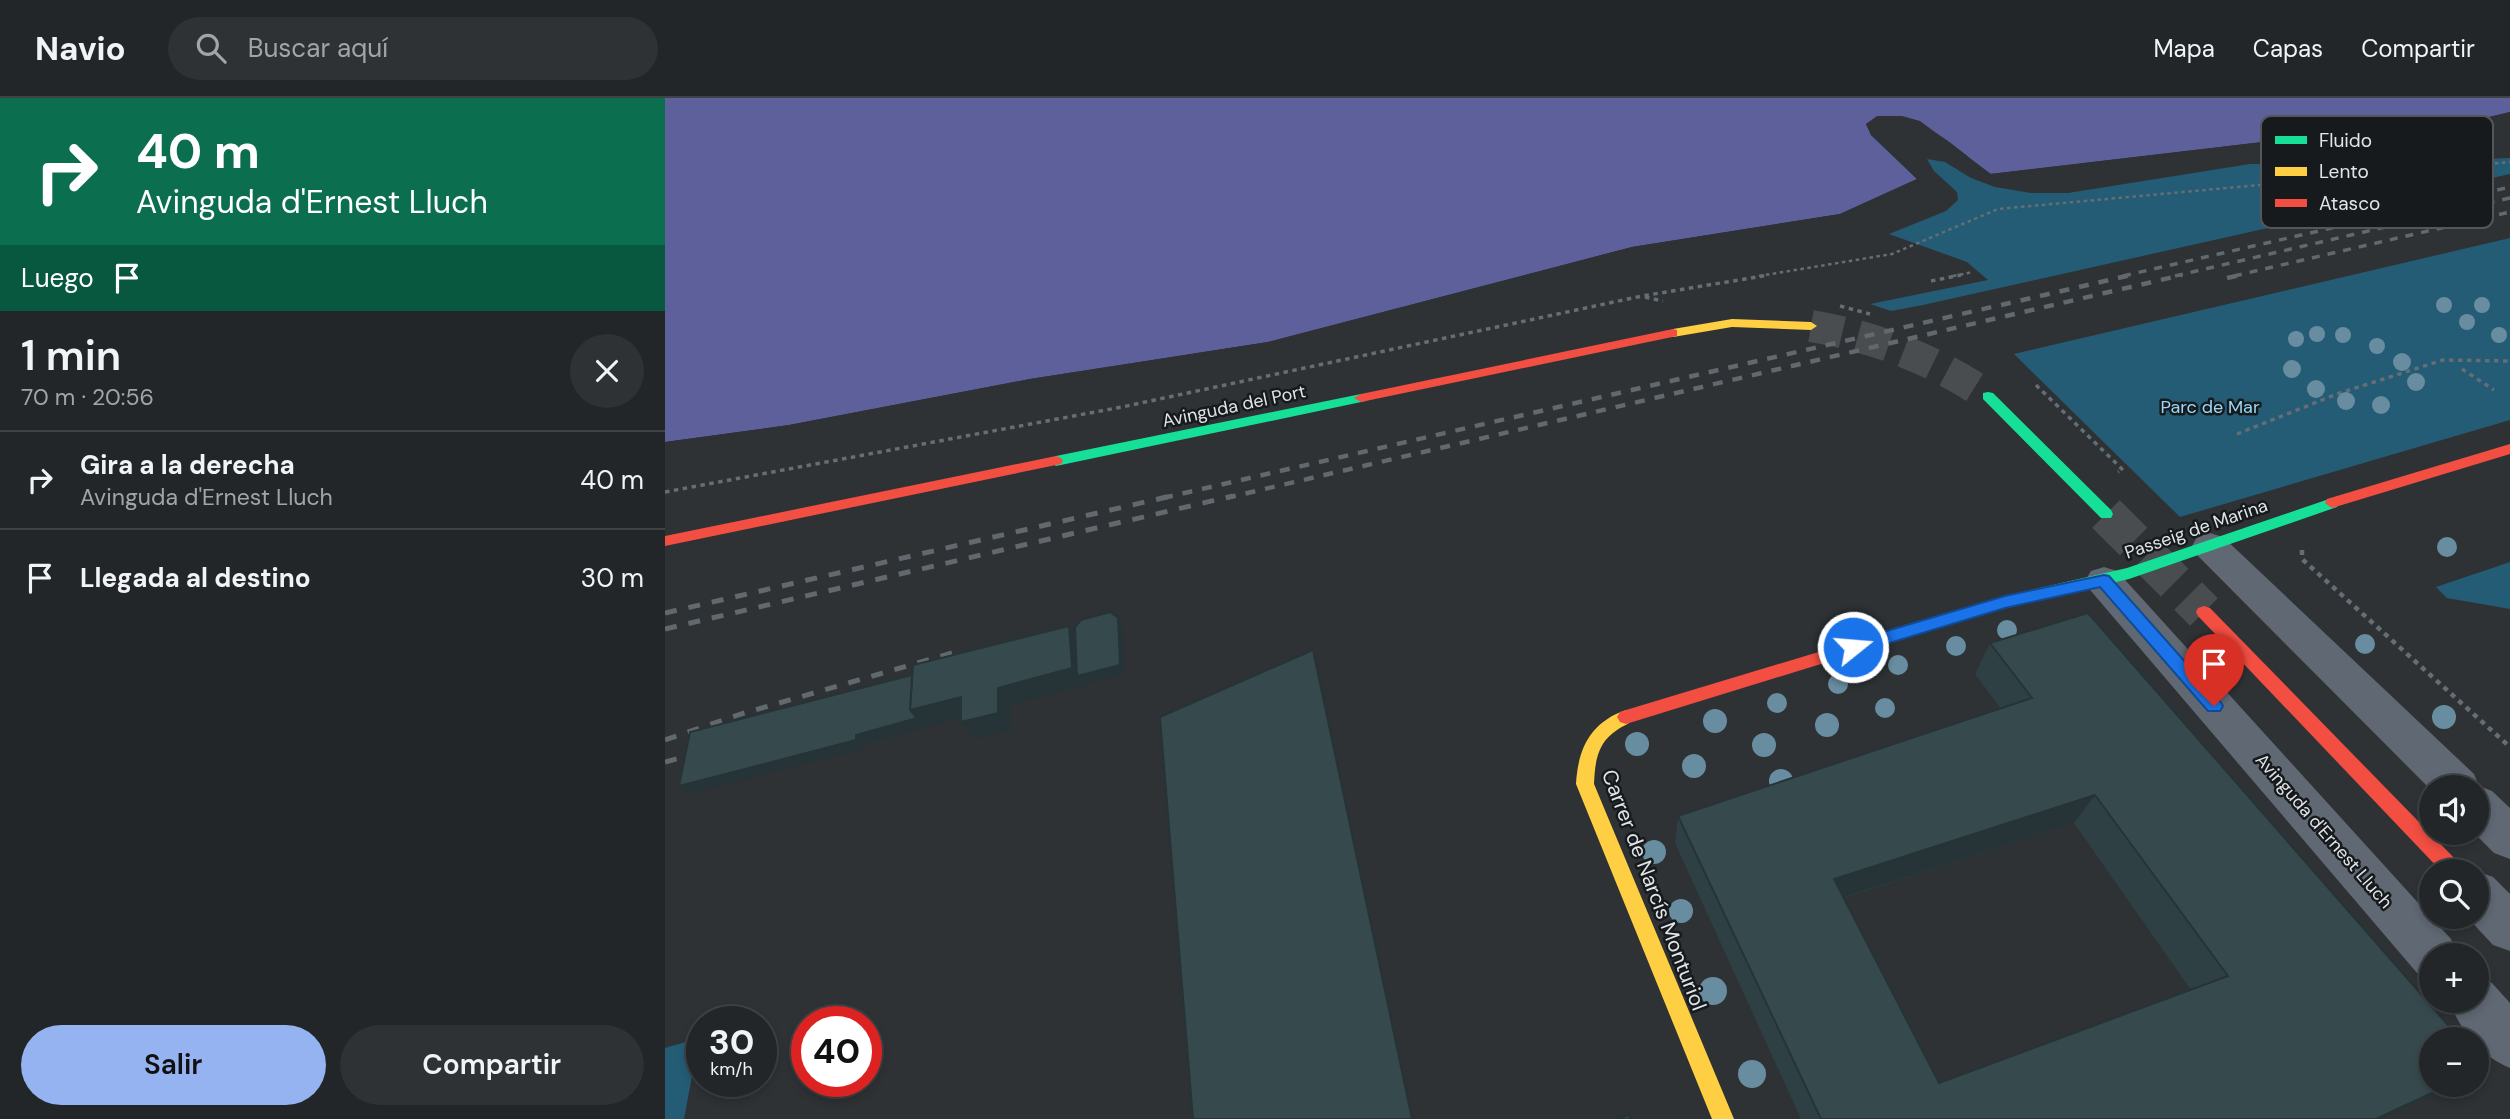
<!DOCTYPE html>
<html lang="es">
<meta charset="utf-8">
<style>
:root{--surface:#222628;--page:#2e3234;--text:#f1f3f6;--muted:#a2a5a8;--line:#3f4345;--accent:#95b2f1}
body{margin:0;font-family:"DM Sans",sans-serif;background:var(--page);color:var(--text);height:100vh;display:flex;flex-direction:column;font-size:26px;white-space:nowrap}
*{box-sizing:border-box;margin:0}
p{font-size:23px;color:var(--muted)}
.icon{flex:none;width:38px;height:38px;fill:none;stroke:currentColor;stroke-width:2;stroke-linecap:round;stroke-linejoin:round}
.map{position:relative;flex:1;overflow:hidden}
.sheet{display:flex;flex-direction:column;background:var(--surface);width:665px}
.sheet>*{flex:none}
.hud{background:#0b6e4f;color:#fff;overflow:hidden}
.buttons{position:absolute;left:1754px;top:677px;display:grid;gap:14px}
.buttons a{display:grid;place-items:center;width:70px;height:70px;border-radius:50%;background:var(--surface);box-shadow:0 4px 10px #0003,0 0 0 2px var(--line);font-size:35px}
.speed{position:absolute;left:21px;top:908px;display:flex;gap:14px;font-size:35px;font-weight:700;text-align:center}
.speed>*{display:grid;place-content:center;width:91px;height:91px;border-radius:50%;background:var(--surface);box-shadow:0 4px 10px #0003,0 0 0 2px var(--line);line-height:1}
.speed small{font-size:18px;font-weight:400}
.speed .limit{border:10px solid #d22;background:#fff;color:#111}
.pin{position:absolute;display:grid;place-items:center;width:60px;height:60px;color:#fff;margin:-72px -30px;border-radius:50% 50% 50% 0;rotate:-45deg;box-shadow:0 0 7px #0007}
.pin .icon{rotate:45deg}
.me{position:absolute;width:77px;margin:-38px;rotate:73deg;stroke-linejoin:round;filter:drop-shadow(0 0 5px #0008)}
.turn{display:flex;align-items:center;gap:24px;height:147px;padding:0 21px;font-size:32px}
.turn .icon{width:91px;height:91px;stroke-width:2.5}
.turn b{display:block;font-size:49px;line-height:60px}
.then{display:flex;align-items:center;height:66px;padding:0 21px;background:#0003;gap:14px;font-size:26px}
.round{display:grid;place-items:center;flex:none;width:74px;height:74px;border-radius:37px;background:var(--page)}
.headline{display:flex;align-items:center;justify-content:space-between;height:119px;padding:0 21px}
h1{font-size:42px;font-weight:600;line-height:52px}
.primary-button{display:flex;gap:14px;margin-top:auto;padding:14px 21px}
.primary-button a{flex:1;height:80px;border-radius:42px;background:var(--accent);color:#111;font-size:28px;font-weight:600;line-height:80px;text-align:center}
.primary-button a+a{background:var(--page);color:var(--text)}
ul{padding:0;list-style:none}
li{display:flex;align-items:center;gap:21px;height:98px;padding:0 21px;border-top:2px solid var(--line)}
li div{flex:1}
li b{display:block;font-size:26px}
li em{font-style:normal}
header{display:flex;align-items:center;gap:42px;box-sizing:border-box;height:98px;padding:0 35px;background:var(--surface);border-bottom:2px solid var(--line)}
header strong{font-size:33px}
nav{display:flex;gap:38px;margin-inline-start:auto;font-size:24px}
.search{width:490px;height:63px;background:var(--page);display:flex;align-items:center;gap:18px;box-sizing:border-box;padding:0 24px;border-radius:38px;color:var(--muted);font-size:26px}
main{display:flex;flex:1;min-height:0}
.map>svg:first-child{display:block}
</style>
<header>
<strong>Navio</strong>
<div class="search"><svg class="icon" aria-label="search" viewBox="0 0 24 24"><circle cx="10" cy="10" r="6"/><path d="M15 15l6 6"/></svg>Buscar aquí</div>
<nav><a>Mapa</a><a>Capas</a><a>Compartir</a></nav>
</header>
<main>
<section class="sheet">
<div class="hud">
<div class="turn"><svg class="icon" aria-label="right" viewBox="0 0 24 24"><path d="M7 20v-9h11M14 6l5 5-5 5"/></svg><div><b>40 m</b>Avinguda d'Ernest Lluch</div></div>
<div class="then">Luego<svg class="icon" aria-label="arrive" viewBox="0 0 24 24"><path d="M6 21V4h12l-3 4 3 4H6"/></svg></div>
</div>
<div class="headline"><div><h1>1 min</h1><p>70 m · 20:56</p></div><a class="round"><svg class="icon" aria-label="close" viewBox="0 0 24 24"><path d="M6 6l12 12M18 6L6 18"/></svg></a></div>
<ul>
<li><svg class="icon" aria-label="right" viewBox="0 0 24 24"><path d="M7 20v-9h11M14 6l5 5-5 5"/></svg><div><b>Gira a la derecha</b><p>Avinguda d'Ernest Lluch</p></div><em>40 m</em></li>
<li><svg class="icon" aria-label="arrive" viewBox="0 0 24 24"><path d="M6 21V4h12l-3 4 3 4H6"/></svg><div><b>Llegada al destino</b></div><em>30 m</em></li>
</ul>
<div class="primary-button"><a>Salir</a><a>Compartir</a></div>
</section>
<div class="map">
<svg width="1845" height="1021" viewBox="0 0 1845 1021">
<rect width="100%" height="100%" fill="#2e3235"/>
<!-- green -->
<g fill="#245c75">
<polygon points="1845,60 1845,76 1258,207 1226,213 1205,206 1323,182 1302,164 1224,136 1281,113 1293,102 1292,94 1269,73 1262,61 1280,64 1306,80 1330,89 1366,95 1403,95 1585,66 1672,67"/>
<polygon points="1845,140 1845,322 1515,419 1349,256"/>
<polygon points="1845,464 1845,511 1782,500 1771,489"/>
<polygon points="34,940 19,1021 0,1021 0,950"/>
</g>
<!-- water -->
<path fill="#5e609b" d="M0,0h1845v14l-79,19 -117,5 -324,38c-32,-24 -82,-76 -124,-50l5,11 46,44 -77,35 -208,33 -364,95 -238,37 -241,46 -124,17z"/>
<!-- pier -->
<polygon fill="#2e3235" points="1845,14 1845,18 1766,36 1650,41 1325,79 1254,26 1239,22 1213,21 1205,27 1209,35 1256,83 1175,119 968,153 603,247 365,284 124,330 0,348 0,344 124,327 365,281 603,244 967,149 1175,116 1252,81 1206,37 1201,26 1212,18 1237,18 1255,23 1326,76 1649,38 1766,33"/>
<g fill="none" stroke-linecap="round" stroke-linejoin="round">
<!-- secondary-tunnel-far1 -->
<path stroke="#494d50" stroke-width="32" stroke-dasharray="32 16" stroke-linecap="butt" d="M1146,228c65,11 122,33 177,70"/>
<!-- secondary-tunnel -->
<polyline stroke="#494d50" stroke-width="39" stroke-dasharray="39 19" stroke-linecap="butt" points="1441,416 1539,514"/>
<!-- path-far2 -->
<g stroke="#656d75" stroke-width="2.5" stroke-dasharray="3.5 3.5" stroke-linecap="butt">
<polyline points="1094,178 1227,156 1333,111 1845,64"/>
<polyline points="1288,178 1308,174"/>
</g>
<!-- path-far1 -->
<g stroke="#656d75" stroke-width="3.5" stroke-dasharray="4.5 4.5" stroke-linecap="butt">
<polyline points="1266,183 1296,177"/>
<polyline points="980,199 998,203"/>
<polyline points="1175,208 1205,216"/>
<polyline points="1797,271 1829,292"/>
<polyline points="1371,287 1458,372 1453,374"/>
<polyline points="1572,336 1672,296 1778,262 1845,263"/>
<polyline points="0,394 457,309 977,198 1104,177"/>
</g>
<!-- path -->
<polyline stroke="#656d75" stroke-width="4.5" stroke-dasharray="5 5" stroke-linecap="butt" points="1637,452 1637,461 1845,649"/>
<!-- street -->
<g fill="#5f6873" fill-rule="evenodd">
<polygon points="1545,435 1558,439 1809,676 1814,688 1827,693 1845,710 1845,761 1829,755 1809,735 1811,690 1766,690 1766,692 1532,457 1527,448 1532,439"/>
<polygon points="1439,469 1452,473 1786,841 1793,858 1766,858 1766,881 1752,875 1426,493 1420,483 1426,473"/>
<polygon points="1811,773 1828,779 1845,796 1845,853 1828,847 1802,819 1811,819"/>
<path d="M1811,879l16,6 18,20v65c-29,-12 -50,-38 -61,-67h27z"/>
</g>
<!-- fast -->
<g fill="#16e098" fill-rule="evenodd">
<polygon points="1323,294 1328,295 1446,412 1448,416 1446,420 1436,420 1318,301 1318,295"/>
<polygon points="696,296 703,300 701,303 391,368 384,363 391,358"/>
<polygon points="1667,400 1674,405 1672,409 1464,481 1340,510 1273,530 1267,528 1265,524 1267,520 1340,498 1462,470"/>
</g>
<!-- slow -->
<g fill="#ffcf43" fill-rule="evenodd">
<polygon points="1067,221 1146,224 1152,228 1146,232 1067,229 1008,239 1002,235 1008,231"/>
<path d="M961,612l6,2 3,5c-4,7 -11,8 -18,13 -20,13 -22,32 -23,54l140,335h-22l-136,-335c2,-36 15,-62 50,-74z"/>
</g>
<!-- jam -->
<g fill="#f24e42" fill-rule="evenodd">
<polygon points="1008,231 1012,232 1012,238 696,304 689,300 696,296"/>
<polygon points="1845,346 1845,356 1667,410 1660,405 1662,401"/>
<polygon points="391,358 396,360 398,363 396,366 0,448 0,438"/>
<polygon points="1539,508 1545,510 1797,768 1799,774 1777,774 1533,518 1531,514 1533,510"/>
<polygon points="1273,518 1279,520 1281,524 1279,528 961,626 955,624 952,619 955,614 961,612"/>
</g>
<!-- rail-far2 -->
<g stroke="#61686e" stroke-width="3.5" stroke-dasharray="8 8" stroke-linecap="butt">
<polyline points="1458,178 1845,89"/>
<polyline points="1510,178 1845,100"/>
<polyline points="1569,178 1845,114"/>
</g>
<!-- rail-far1 -->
<g stroke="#61686e" stroke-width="4.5" stroke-dasharray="10 10" stroke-linecap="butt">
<polyline points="1562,180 1576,177"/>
<polyline points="498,400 1466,177"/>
<polyline points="561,400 1517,177"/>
</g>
<!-- rail -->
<g stroke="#61686e" stroke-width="5" stroke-dasharray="12 12" stroke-linecap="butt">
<polyline points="0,515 506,398"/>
<polyline points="0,531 568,398"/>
<polyline points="0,642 76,616 294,553"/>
<polyline points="0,664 38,654"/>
</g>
</g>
<!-- trees -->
<g fill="#698da0">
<circle cx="1779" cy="207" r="8"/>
<circle cx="1817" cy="207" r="8"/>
<circle cx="1802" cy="224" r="8"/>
<circle cx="1652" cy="236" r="8"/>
<circle cx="1678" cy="237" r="8"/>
<circle cx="1834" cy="237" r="8"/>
<circle cx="1631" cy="241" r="8"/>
<circle cx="1712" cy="248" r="8"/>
<circle cx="1737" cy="264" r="9"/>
<circle cx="1627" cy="271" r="9"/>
<circle cx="1751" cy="284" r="9"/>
<circle cx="1651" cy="291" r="9"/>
<circle cx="1681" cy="303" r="9"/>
<circle cx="1716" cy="307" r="9"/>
<circle cx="1782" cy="449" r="10"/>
<circle cx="1342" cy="532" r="10"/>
<circle cx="1700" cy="546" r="10"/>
<circle cx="1291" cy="548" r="10"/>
<circle cx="1233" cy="567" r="10"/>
<circle cx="1173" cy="586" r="10"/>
<circle cx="1112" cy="605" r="10"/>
<circle cx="1220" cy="610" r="10"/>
<circle cx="1779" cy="619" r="12"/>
<circle cx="1050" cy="623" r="12"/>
<circle cx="1162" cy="627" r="12"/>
<circle cx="972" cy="646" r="12"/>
<circle cx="1099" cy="647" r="12"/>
<circle cx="1029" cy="668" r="12"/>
<circle cx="1116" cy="683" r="12"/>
<circle cx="989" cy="754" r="12"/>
<circle cx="1016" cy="813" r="12"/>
<circle cx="1048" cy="893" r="14"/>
<circle cx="1087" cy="976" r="14"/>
</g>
<!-- wall -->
<path fill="#2e4043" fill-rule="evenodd" d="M1325,545l386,476h-575l-126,-276 3,-27 323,-107 -26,-35zM1409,725l117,167 -252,93 -95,-185z"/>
<!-- shaded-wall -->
<g fill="#263437">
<polygon points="453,520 458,529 460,576 346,607 346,632 310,641 296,624 333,590 404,528 415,545"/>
<polygon points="648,552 651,560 748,1021 747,1021"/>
<polygon points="296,599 310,616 199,646 199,651 25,696 14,688 245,612"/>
<polygon points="1430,697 1409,725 1158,806 1169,781"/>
</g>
<!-- building -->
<g fill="#364a4e" stroke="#263437" stroke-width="2" fill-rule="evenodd">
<polygon points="445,514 453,520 455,567 412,578 410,529 416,522"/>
<path d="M1423,515l373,427h-30v45h18l-73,34h-555l-143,-303 354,-118 -42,-55zM1430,697l133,181 -289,107 -105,-204z"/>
<polygon points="404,528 407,570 333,590 333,615 296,624 296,599 245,612 248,567"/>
<polygon points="648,552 747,1021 528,1021 495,619"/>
<polygon points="247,577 245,612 252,620 191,637 191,642 14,688 25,634"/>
<polygon points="1811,958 1821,970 1811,974"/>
<polygon points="964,1017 965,1021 952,1021"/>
</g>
<!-- route -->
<polygon fill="#1a73e8" stroke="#114b97" stroke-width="2" points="1439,477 1444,478 1555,603 1558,608 1555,613 1543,613 1435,489 1340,510 1188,556 1180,549 1188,543 1340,498"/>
<g text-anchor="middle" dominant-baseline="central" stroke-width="5" stroke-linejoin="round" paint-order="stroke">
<!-- street labels -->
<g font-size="18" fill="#e0e5e8" stroke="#171a1c">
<text transform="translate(569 308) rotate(-12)">Avinguda del Port</text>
<text transform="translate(1531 431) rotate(-19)">Passeig de Marina</text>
<text transform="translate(1659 733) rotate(49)">Avinguda d'Ernest Lluch</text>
</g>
<!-- park labels -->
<g font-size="18" fill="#99d8f8" stroke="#171a1c">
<text x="1545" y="309">Parc de Mar</text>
</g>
<!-- near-street labels -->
<g font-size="21" fill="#e0e5e8" stroke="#171a1c">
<text transform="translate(989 792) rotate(69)">Carrer de Narcís Monturiol</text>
</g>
</g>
<!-- legend -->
<rect x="1596" y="18" width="232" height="112" rx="10" fill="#171a1c" stroke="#535759" stroke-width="2"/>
<rect x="1610" y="38" width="32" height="8" fill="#16e098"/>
<rect x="1610" y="69" width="32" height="9" fill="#ffcf43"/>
<rect x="1610" y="101" width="32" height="8" fill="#f24e42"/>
<g font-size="19" fill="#e0e5e8">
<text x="1654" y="49">Fluido</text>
<text x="1654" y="80">Lento</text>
<text x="1654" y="112">Atasco</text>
</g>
</svg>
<div class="buttons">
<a><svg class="icon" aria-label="sound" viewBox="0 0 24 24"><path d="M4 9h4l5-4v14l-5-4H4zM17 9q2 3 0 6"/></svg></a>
<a><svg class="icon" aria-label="search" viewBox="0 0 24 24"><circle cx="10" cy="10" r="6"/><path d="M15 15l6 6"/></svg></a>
<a>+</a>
<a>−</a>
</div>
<div class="speed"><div>30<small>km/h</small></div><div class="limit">40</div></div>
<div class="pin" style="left:1549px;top:608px;background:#d93025"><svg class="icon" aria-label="arrive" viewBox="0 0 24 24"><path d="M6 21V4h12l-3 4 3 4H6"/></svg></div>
<svg class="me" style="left:1188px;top:549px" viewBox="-20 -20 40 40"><circle r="17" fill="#1a73e8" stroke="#fff" stroke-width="3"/><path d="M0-11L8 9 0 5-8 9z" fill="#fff"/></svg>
</div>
</main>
